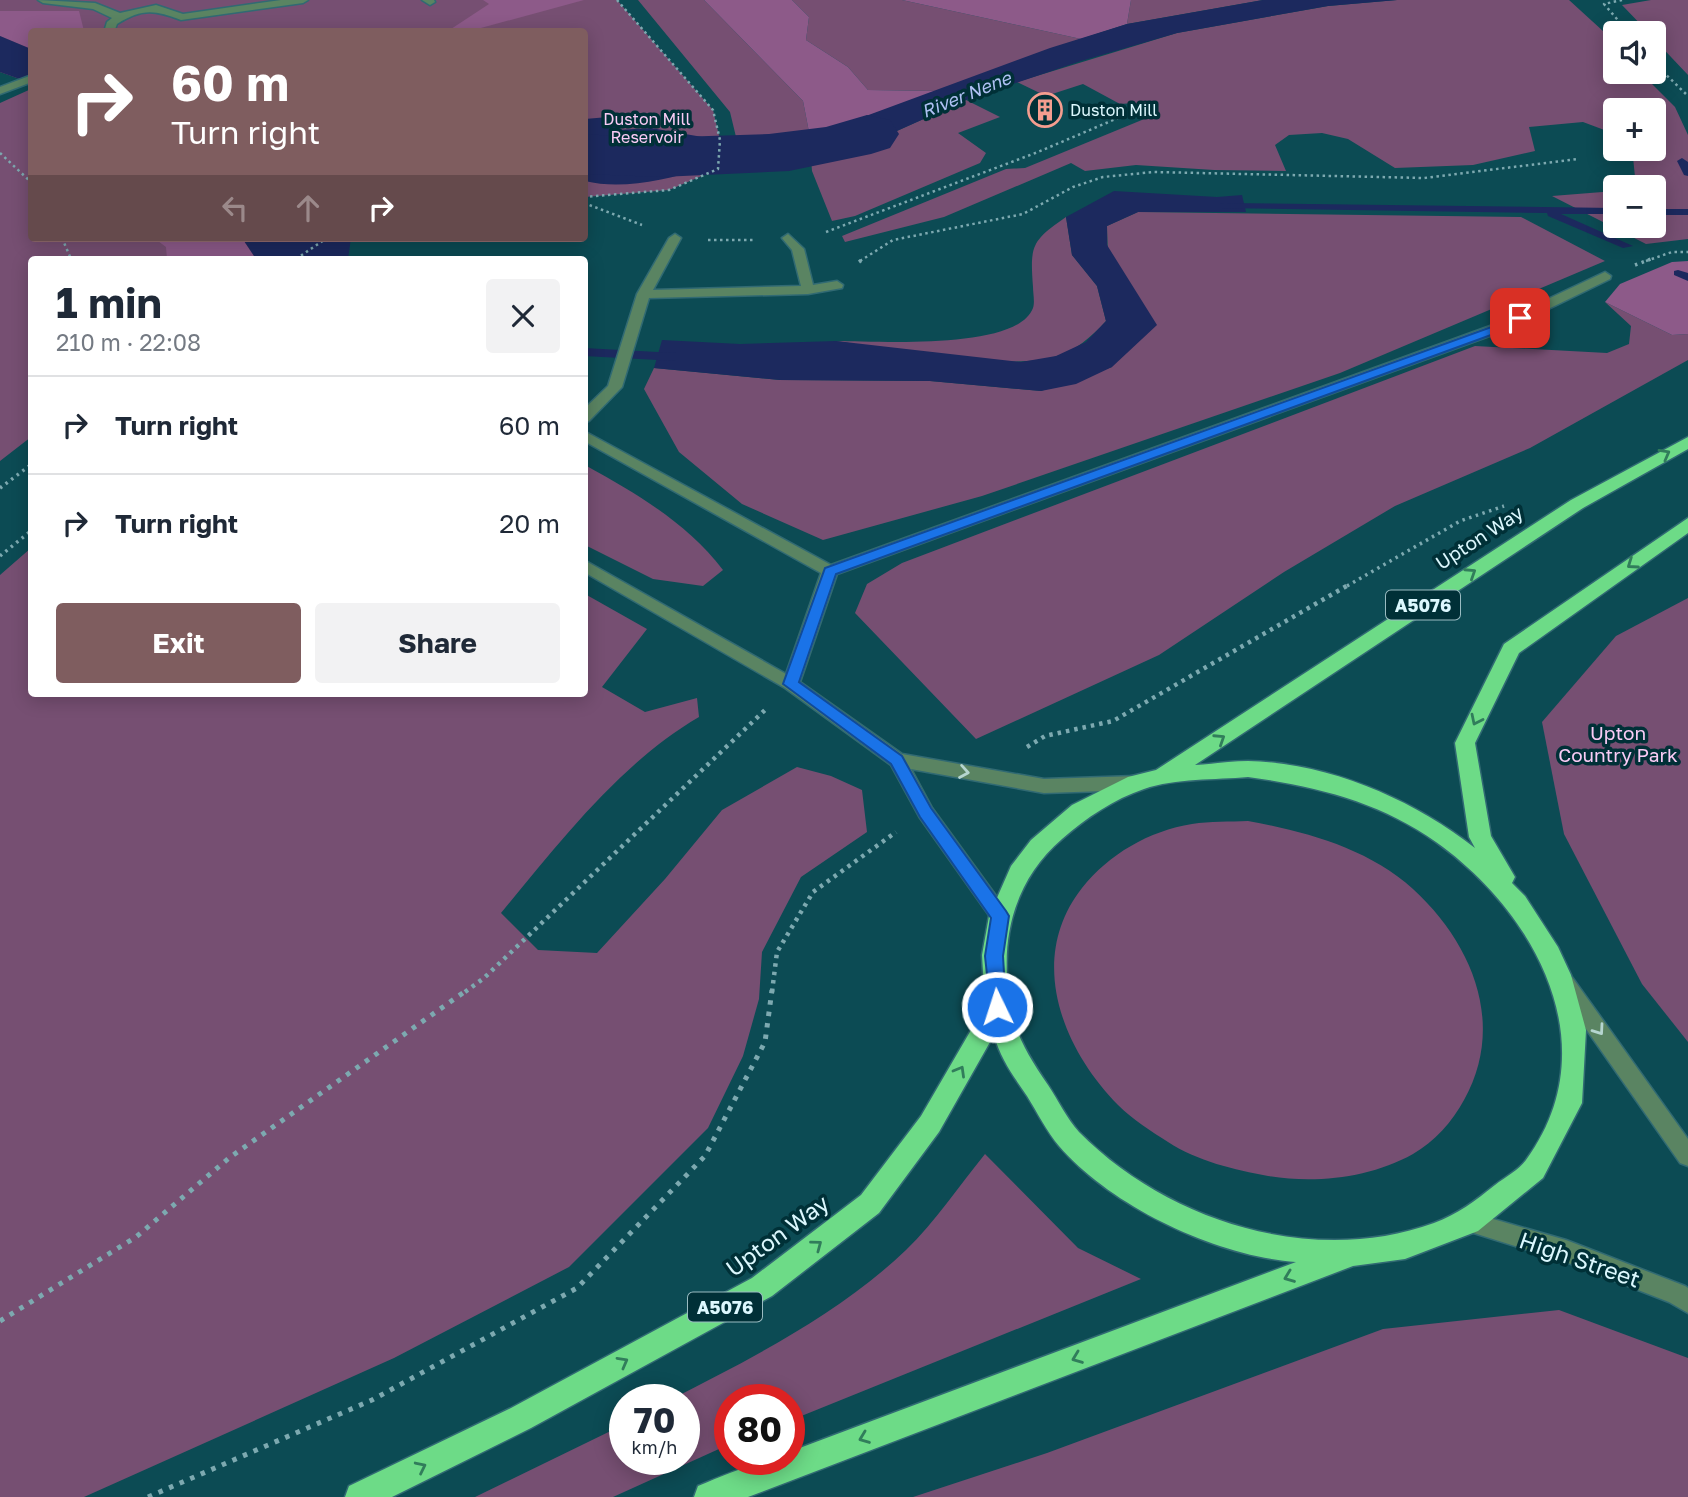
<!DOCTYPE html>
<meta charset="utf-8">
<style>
:root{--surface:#fff;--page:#f2f2f3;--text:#1f2937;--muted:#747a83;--line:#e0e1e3;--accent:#7f5d5f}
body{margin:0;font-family:"Golos Text",sans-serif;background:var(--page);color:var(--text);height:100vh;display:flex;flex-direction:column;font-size:26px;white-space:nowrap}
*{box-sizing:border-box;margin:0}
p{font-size:23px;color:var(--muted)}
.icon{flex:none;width:38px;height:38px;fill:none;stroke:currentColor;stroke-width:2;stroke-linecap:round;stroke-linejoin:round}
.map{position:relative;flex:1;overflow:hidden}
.panel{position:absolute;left:28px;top:256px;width:560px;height:441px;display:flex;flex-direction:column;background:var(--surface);border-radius:7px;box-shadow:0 4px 18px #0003}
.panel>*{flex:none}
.hud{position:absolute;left:28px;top:28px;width:560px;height:214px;border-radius:7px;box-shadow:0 4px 18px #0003;background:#7f5d5f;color:#fff;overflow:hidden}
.fabs{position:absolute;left:1603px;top:21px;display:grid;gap:14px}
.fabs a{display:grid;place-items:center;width:63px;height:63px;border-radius:7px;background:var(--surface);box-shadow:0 4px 18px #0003;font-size:35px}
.speed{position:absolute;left:609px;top:1384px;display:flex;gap:14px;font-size:35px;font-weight:700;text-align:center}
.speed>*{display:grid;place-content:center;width:91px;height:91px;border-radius:50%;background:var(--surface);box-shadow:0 4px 18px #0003;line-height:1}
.speed small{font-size:18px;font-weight:400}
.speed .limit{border:10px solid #d22;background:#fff;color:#111}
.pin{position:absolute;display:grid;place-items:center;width:60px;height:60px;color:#fff;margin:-30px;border-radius:14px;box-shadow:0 4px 10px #0006}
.me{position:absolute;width:77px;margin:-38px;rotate:356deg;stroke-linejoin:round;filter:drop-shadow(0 0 5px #0008)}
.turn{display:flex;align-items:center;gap:24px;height:147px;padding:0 28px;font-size:32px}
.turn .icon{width:91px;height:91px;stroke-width:2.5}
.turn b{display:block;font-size:49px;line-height:60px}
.lanes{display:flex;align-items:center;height:66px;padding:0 28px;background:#0003;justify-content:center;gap:35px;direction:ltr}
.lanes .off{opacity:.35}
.round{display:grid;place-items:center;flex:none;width:74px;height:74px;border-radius:7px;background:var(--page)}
.summary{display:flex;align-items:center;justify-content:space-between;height:119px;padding:0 28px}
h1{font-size:42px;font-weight:700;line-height:52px}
.primary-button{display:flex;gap:14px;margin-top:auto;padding:14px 28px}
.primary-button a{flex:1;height:80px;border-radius:7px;background:var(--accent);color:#fff;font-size:28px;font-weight:700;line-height:80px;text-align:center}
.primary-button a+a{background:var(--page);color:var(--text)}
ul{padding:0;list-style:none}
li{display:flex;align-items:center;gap:21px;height:98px;padding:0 28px;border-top:2px solid var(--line)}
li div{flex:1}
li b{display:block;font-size:26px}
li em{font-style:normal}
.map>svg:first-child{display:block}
</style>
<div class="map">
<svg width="1688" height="1497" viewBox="0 0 1688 1497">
<rect width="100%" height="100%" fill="#0c4b54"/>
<!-- green -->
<g fill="#764f72">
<polygon points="0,0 617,0 713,110 720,140 718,169 669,190 585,197 584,32 32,32 31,83 0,72"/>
<polygon points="638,0 704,0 803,101 809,132 737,141 730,112"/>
<polygon points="792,0 902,0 1081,39 938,91 868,90 848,67 806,40 809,17"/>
<polygon points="1131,0 1263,0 1127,24"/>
<polygon points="1397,0 1569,0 1615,42 1615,72 1640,72 1675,107 1688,135 1688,239 1646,244 1552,196 1615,191 1615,226 1654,226 1654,187 1636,187 1633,157 1628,149 1654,149 1654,110 1615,110 1615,134 1583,122 1529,127 1535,151 1473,165 1395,168 1348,139 1322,133 1289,135 1275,145 1286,171 1214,170 1136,165 1085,171 1071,163 944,217 845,242 842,236 1006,169 1025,168 1154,115 1134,103 1120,104 1083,84 1046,96 1017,82 1177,33 1328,6"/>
<polygon points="1651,0 1688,0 1688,75 1654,39 1654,33 1649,33 1622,5"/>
<polygon points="31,89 32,238 301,238 273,259 32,259 31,437 0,461 0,103"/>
<polygon points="966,100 1000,117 958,133 986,153 980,163 855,216 832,221 812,171 811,159 870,143"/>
<polygon points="1138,212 1521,217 1605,261 1340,373 982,496 823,540 742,504 679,452 644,389 654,368 780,380 930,381 1041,391 1112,367 1107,226"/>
<path d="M1066,217l6,38 25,31 9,35c-15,16 -30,30 -52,36 -51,14 -161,-8 -218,-16 41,0 181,10 197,-33 2,-6 0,-15 0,-21 -3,-41 -2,-46 33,-70z"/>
<polygon points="1605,302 1672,335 1688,334 1688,360 1530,448 1395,506 1284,572 1159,655 976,739 855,613 867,584 902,563 1475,346 1607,353 1629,344 1631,326"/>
<path d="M585,465c52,29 101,57 138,105l-20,16 -50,-7 -68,-34z"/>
<path d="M31,548l1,145h552l1,-99 62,35 -45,58 43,25 52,-14 2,19c-79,46 -140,126 -198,196l37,37 59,3 68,-74 57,-69 75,-43 34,9 31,14 5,42 -66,45 -39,75 -3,47 -16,57 -35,72 -139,139 -175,91 -310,139h-84v-922z"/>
<polygon points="1688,598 1688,1042 1642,984 1564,834 1542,722 1616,636"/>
<path d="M1248,821c59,11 119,27 165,68 60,55 93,136 51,211 -11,21 -30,42 -51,54 -43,24 -98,30 -145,22 -33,-6 -71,-15 -100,-34 -16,-10 -36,-23 -50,-37 -57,-58 -91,-147 -36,-217 27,-34 67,-57 110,-64 18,-3 38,-2 56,-3z"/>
<path d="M985,1154l93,94 63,31 -352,142v-21h-59v44l-117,53h-138l150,-73v36h59v-60h-14c82,-42 169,-86 236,-150 29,-28 53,-64 79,-96z"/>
<polygon points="1559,1310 1688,1358 1688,1497 913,1497 1047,1453 1383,1329"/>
</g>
<!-- forest -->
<g fill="#8d5a89">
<polygon points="483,0 584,0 470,31 437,31 451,29 489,4"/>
<polygon points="704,0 792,0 809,17 806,40 848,67 868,90 938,91 828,130 809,132 803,101"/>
<polygon points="902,0 1131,0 1127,24 1081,39"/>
<polygon points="0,11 79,11 84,31 32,32 31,49 0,36"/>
<polygon points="154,238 242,238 256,259 167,259 166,247"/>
<polygon points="1688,261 1688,334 1672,335 1605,302 1620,284 1672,262"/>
</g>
<!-- water -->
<g fill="#1c295e">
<polygon points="1263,0 1397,0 1328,6 1177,33 1081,61 966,100 870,143 811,159 736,166 737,141 828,130 1050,48 1127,24"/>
<polygon points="0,36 31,49 31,83 0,72"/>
<path d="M608,117l10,13 33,-2 57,10 -7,31c-35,11 -80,21 -116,12v-62z"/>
<polygon points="1114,191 1217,197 1242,195 1246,212 1138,212 1107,226 1107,245 1157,325 1112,367 1076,384 1041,391 930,381 780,380 654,368 662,340 740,344 836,341 1021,362 1056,356 1086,342 1106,321 1097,286 1072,255 1066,217"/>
<polygon points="242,238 351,238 348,259 256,259"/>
</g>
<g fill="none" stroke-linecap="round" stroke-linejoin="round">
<!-- stream -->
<g fill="#1c295e" fill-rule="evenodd">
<polygon points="1682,158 1688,162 1688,176 1684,175 1677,161"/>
<polygon points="1224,203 1615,208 1615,214 1561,214 1633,246 1623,248 1548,216 1547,213 1220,208 1220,204"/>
<rect x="1654" y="209" width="34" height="6"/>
<polygon points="1678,270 1688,273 1688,281 1674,275 1674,271"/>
<polygon points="584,348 676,353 682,357 676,361 584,356"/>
</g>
<!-- river -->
<polygon fill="#1c295e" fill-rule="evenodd" points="867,115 890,120 899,134 890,148 871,154 789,171 661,177 584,174 584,134 646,138 769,134 826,127"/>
<!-- lane casing -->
<g stroke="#316a73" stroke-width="3">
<g id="lane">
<path d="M38,0l57,3 25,10 36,-8 27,9 98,-14h27l-5,3 -122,17c-26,-10 -39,-12 -64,4l-3,8h-10l3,-10 5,-4 -19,-9 -50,-6z"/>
<polygon points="422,0 434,0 435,2 430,5"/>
<polygon points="32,75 32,82 0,94 0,87"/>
<polygon points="675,234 681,238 653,290 801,286 792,250 782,238 788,234 804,249 813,285 837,281 843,285 842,288 808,294 649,298 622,387 589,421 584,422 584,409 608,386 637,294 669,238"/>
<polygon points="1605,272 1611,276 1610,279 1503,331 837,574 800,682 902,754 1044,779 1136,776 1142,778 1145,783 1142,788 1136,790 1044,793 911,769 932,808 1007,911 1010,916 1007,921 1000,924 993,921 920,818 891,765 785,688 584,572 584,560 786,674 821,573 584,441 584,431 831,565 1493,325"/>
</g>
</g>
<!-- street casing -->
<g stroke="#316a73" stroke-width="3">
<g id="street">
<polygon points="1565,975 1572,977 1688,1139 1688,1166 1680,1163 1558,989 1555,983 1558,977"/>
<polygon points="1469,1212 1566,1240 1685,1286 1688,1288 1688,1313 1669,1302 1566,1262 1461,1229 1458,1222 1461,1215"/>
</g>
</g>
<!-- highway casing -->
<g stroke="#316a73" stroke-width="3">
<path id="highway" d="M1688,437v12l-105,59 -388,257c17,-1 36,-4 53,-4 81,2 164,38 227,87l-6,-11 -14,-94 49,-99 184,-126v15l-169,120 -44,90 16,93 24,41 -3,6 13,13 33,51 13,28 15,55 -4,73 -39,75 -65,53 -73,28 -52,7 -605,231h-54l4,-11c29,-12 60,-26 91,-26v-8l507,-190c-80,-6 -184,-55 -237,-116 -12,-14 -22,-34 -32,-50 -13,-19 -27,-38 -33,-61l-55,97 -60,81 -107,83 -241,132 -139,69h-47l4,-11 162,-78 241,-130 109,-83 60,-79 64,-110 -3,-51 7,-39 22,-50 20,-26 41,-35 56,-28 28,-7 415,-270zM1248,777c67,9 132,25 188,65 100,71 173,205 90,318 -7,10 -21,17 -31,25 -20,16 -37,29 -61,38 -121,44 -266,-1 -355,-91 -12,-13 -21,-32 -31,-47 -28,-41 -38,-61 -41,-111 -3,-52 15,-101 55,-135 24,-21 52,-40 82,-50 32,-11 71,-9 104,-12z"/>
</g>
<!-- path-far3 -->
<g stroke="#7da9b0" stroke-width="2.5" stroke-dasharray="2.5 3.5" stroke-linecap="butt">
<polyline points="1622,0 1604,4 1629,33"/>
<polyline points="1654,63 1688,96"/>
<polyline points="0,153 32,183"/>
<polyline points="584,197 669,190 718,169 720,140 713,110 617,0"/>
<polyline points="584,203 642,225"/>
<polyline points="826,232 1038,152 1125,115"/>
<polyline points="62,238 71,259"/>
<polyline points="708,240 755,240"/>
<polyline points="296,259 327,238"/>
<polyline points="860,261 893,240 1023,214 1073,187 1103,177 1154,172 1424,178 1578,159"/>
<polyline points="1646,261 1672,252 1688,252"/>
</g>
<!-- path-far2 -->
<g stroke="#7da9b0" stroke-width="3.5" stroke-dasharray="2.5 4.5" stroke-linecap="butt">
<polyline points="859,262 863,259"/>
<polyline points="1635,265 1651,259"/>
<polyline points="0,488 32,464"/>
<polyline points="0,556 32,530"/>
<polyline points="1347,586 1460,521 1504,506"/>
</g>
<!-- path-far1 -->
<g stroke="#7da9b0" stroke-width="4.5" stroke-dasharray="3.5 5" stroke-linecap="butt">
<polyline points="1027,747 1045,736 1113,721 1350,584"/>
<polyline points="465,992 484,978 765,710"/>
<polyline points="772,992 777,952 813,892 896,832"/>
</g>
<!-- path -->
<g stroke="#7da9b0" stroke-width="5" stroke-dasharray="4.5 7" stroke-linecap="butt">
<polyline points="0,1321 136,1237 229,1158 467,990"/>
<polyline points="148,1497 372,1400 577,1288 705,1156 765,1042 772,990"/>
</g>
<!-- lane -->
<use href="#lane" fill="#5a8462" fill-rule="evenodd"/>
<!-- street -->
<use href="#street" fill="#5a8462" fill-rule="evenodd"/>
<!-- highway -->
<use href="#highway" fill="#6ddb87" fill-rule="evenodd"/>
</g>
<!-- one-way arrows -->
<defs><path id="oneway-chevron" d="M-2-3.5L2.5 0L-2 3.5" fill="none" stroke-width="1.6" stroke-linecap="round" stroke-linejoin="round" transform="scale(1.75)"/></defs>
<g stroke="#317d5b">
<use href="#oneway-chevron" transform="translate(1665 454) rotate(-29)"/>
<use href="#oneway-chevron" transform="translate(1632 564) rotate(145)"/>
<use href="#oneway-chevron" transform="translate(1471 573) rotate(-33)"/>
<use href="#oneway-chevron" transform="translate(1476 720) rotate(116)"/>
<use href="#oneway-chevron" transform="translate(1220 739) rotate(-33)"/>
<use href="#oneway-chevron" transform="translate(960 1071) rotate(-60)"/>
<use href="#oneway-chevron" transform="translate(817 1245) rotate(-37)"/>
<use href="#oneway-chevron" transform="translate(1289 1277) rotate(159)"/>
<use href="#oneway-chevron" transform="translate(1077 1358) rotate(159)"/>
<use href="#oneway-chevron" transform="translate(623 1362) rotate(-29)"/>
<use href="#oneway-chevron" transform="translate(864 1438) rotate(159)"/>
<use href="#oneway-chevron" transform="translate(421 1467) rotate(-26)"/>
</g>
<g stroke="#b5d5cf">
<use href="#oneway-chevron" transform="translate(964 772) rotate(10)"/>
<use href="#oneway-chevron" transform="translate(1599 1030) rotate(55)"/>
</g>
<!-- route -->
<polygon fill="#1a73e8" stroke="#114b97" stroke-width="2" points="1515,315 1526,318 1502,331 836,574 799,682 902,756 931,808 1006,911 1009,916 1003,956 1006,1007 1004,1012 991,1012 985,956 991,918 920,817 891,764 783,684 825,568 1494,326"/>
<!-- icons -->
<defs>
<g id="building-ring" transform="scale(1.75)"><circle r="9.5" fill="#003037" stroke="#f59d8f" stroke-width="1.5"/><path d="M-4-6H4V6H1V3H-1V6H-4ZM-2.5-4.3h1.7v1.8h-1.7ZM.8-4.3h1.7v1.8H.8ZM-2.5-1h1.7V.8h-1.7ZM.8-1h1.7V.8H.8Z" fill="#f59d8f"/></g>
</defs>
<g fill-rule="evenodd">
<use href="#building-ring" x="1045" y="110"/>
</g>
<g text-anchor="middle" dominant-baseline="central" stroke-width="7" stroke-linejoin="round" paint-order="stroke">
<!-- far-poi labels -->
<g font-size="16" fill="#dcf8fe" stroke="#003037" text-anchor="start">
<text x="1070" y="110">Duston Mill</text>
</g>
<!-- far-park labels -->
<g font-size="16" fill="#faccf6" stroke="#003037">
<text x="647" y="119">Duston Mill<tspan x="647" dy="18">Reservoir</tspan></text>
</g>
<!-- far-water labels -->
<g font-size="18" font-style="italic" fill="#afc1f4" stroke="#003037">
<text transform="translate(966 94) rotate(-22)">River Nene</text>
</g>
<!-- shield labels -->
<g fill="#003037" stroke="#9abcc2" stroke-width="2">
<rect x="1386" y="590.5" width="74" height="29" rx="5"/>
<rect x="688" y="1292.5" width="74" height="29" rx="5"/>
</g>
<g font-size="18" font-weight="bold" fill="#dcf8fe">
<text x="1423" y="605">A5076</text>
<text x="725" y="1307">A5076</text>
</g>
<!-- street labels -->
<g font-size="19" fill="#dcf8fe" stroke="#003037">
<text transform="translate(1479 537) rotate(-33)">Upton Way</text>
</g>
<!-- park labels -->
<g font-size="19" fill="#faccf6" stroke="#003037">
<text x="1618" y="732">Upton<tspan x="1618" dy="22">Country Park</tspan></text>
</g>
<!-- near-street labels -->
<g font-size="23" fill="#dcf8fe" stroke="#003037">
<text transform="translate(777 1235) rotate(-36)">Upton Way</text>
<text transform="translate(1580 1259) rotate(19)">High Street</text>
</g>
</g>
</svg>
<div class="fabs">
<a><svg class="icon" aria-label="sound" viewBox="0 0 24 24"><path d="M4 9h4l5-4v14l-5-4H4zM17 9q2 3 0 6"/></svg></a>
<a>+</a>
<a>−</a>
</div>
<div class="speed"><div>70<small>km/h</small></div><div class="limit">80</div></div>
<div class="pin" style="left:1520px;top:318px;background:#d93025"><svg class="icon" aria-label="arrive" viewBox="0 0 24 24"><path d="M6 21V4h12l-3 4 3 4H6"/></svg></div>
<svg class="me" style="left:997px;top:1007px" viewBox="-20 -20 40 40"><circle r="17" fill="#1a73e8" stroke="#fff" stroke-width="3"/><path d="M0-11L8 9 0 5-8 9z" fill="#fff"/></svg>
<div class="hud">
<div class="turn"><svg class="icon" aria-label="right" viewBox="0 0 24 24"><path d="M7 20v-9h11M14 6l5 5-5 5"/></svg><div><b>60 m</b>Turn right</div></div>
<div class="lanes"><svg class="icon off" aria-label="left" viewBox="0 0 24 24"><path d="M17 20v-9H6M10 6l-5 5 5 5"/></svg><svg class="icon off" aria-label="ahead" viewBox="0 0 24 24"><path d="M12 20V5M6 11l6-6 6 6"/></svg><svg class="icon" aria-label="right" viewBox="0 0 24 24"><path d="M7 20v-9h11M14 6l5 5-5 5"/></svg></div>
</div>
<section class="panel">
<div class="summary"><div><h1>1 min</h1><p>210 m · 22:08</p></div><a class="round"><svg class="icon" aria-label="close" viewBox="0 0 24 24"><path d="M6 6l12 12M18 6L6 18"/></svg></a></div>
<ul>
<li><svg class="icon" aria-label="right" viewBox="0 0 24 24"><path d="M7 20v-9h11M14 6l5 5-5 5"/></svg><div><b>Turn right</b></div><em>60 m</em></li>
<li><svg class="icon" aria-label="right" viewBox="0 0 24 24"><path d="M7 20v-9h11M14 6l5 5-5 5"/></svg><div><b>Turn right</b></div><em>20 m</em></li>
</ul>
<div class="primary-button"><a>Exit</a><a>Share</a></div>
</section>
</div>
